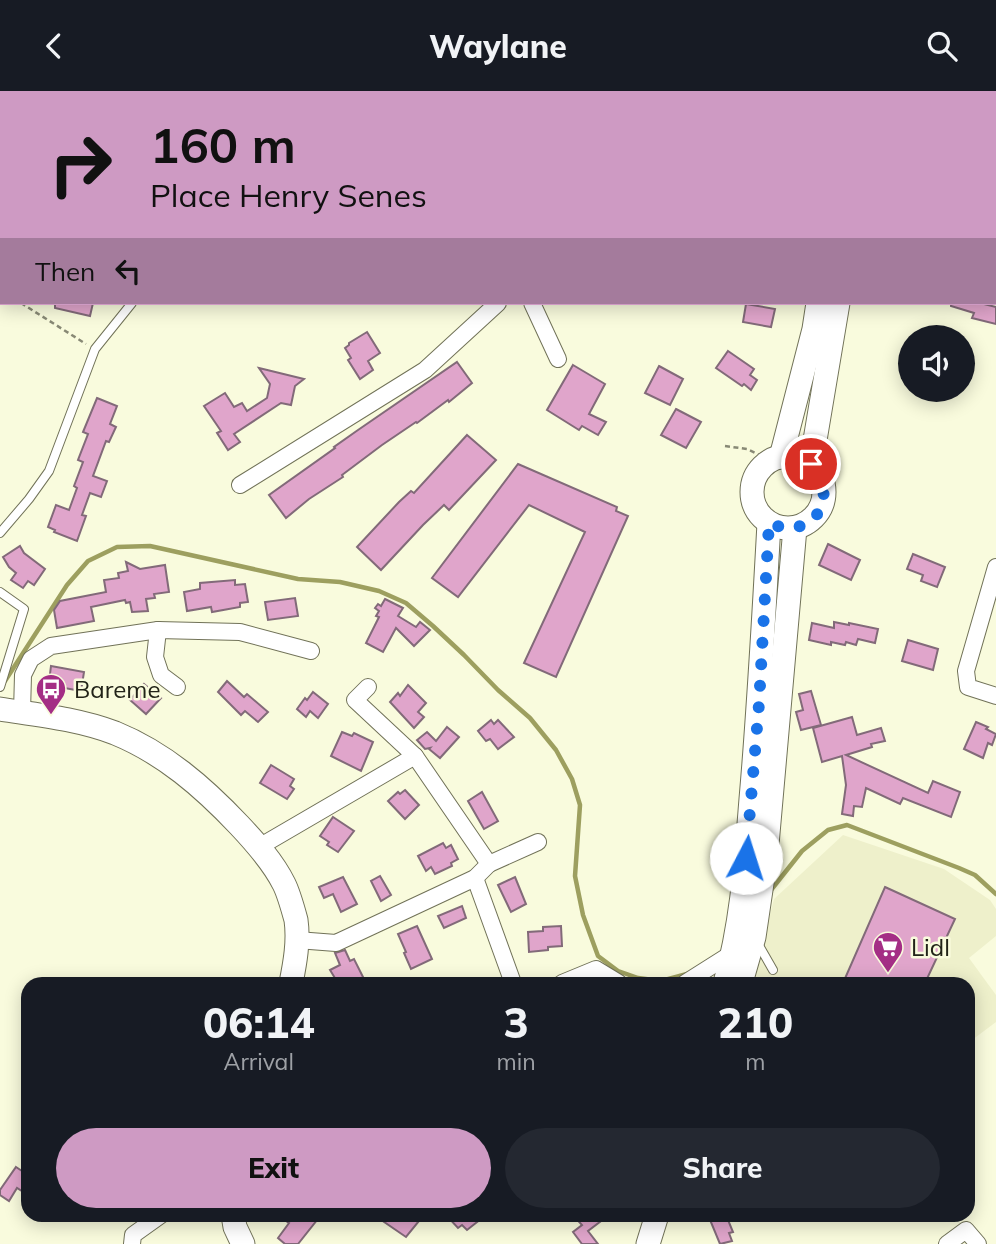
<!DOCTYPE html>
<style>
:root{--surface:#171b24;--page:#242831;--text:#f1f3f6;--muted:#9ea1a6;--accent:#ce9ac3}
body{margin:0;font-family:Mulish,sans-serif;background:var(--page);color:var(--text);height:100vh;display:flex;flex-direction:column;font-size:26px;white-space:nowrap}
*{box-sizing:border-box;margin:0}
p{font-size:23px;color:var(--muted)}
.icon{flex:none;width:38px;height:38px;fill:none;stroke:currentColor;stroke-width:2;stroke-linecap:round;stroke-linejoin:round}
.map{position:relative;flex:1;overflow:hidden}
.details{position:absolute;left:21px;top:886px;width:954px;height:245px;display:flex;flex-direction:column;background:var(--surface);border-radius:21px;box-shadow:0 4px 18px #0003}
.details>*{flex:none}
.top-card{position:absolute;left:0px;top:0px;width:998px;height:214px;box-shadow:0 4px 18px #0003;background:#ce9ac3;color:#111;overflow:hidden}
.buttons{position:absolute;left:898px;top:234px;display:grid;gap:14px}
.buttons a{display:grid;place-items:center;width:77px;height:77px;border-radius:50%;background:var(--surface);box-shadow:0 4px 18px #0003;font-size:35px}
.pin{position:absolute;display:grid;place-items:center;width:60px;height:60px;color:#fff;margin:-30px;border:4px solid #fff;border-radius:50%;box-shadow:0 2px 7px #0007}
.me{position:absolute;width:77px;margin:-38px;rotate:5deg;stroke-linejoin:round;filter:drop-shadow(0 0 5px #0008)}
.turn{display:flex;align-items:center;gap:24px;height:147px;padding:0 35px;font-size:32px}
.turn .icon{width:91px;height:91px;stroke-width:2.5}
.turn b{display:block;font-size:49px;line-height:60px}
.then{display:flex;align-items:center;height:66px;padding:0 35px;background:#0003;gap:14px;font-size:26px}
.eta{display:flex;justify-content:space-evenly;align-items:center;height:119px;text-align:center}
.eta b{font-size:42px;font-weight:800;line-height:49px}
.button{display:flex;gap:14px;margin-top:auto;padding:14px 35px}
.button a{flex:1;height:80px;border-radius:42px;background:var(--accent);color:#111;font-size:28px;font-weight:800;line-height:80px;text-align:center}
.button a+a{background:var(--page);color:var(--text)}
header{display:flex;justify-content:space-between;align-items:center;height:91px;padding:0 35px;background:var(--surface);font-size:32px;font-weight:800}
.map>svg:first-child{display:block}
</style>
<header><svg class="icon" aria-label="back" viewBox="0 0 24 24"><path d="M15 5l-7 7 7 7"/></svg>Waylane<svg class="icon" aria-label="search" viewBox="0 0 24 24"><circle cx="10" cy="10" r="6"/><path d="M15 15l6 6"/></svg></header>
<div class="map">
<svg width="996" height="1153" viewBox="0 0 996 1153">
<rect width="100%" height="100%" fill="#f9fbdd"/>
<!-- built -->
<polygon fill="#eef0cb" points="843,744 944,778 990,809 996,818 996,845 969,867 996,904 996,931 968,952 968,892 752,892 774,808"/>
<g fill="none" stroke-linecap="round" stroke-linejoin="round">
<!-- stream -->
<g stroke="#9d9f5f" stroke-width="4.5">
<polyline points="5,590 67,494 88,470 117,456 150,455 298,488 340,491 379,500 406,512 433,535 464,564 498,599 530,627 556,659 572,688 580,714 575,785 583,824 598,865 618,880 638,887 661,890 687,883"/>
<polyline points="771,799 802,760 828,739 847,734 959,777 975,784 996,803"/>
</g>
</g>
<!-- building -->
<g fill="#e0a5cb" stroke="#826a79" stroke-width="2">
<polygon points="55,212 93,212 90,225 55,217"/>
<polygon points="951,212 980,212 996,216 996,233 972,227 974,222 951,215"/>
<polygon points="746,213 775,218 771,236 743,231"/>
<polygon points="367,241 380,262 368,270 373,279 360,288 348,269 351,267 345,257 349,254 349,252"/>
<polygon points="728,260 754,278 750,284 757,289 751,299 744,293 742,295 716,277"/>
<polygon points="457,271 472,292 449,311 448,309 417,332 416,331 382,354 342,384 343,386 309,408 286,427 269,404 335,357 334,356 358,339"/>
<polygon points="573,274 605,293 589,323 606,331 598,344 582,335 579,339 547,319"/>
<polygon points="659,275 683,288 670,314 645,302"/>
<polygon points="259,277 304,288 295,295 291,314 281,312 234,343 240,351 228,359 217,342 221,340 204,315 225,302 234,316 242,312 247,320 267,307 270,293"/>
<polygon points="97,307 117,315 110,333 116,336 109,351 106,350 93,385 107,390 101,406 90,402 82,424 86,425 77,450 54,441 55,439 48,436 56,414 69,419 77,397 74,395 83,371 78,369 88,343 83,341"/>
<polygon points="676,318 701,331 686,357 661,344"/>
<polygon points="467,344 496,369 449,419 444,414 423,434 381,479 357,456 399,411 411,400 414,402"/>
<polygon points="518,373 617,416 616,420 628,425 556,586 524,572 585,441 529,414 458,506 432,487"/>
<polygon points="828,453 860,469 851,489 819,474"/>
<polygon points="20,455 24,462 45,478 34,494 28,490 23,497 11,489 16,482 9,476 3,466"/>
<polygon points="913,463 945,476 937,496 921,490 923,484 907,478"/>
<polygon points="126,471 140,478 165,474 169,501 154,503 155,507 146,508 148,520 132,521 130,511 126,512 125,509 91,516 94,530 57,537 54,519 60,510 106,501 104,489 119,487 118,482 128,480"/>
<polygon points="235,489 235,494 245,493 248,511 240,512 240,516 212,521 211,516 187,520 184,501 200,498 200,492"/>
<polygon points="295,507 298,525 268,529 265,511"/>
<polygon points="385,508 403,517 398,525 416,536 420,531 430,539 414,555 396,537 383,561 366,552 379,526 376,525 379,520 375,517 378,513 381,515"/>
<polygon points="834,531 849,534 849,532 878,538 875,552 858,548 856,554 846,551 845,554 831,551 831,554 809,549 812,532 834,537"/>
<polygon points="908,549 938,558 933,579 902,570"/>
<polygon points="51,575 84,581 81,600 59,596 60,592 49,591"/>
<polygon points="227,590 244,606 247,603 268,621 258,631 245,620 241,624 218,601"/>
<polygon points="144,593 161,607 146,623 130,609"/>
<polygon points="408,594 426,612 418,621 424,626 414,637 390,611 398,602 400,605"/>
<polygon points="811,600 821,634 801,639 796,621 803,619 799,603"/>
<polygon points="313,601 328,613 318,627 310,620 306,626 297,618 305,607 307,609"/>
<polygon points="852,626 857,644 881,637 885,650 871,653 872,656 846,664 928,702 933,690 960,701 951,726 903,707 900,713 866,697 862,716 854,715 853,725 842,723 846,694 842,665 822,671 813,637"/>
<polygon points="491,629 494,633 498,629 514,646 498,658 490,648 486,650 478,640"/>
<polygon points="976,631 988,636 986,638 996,643 992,654 988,652 983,667 964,658"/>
<polygon points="447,636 459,646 440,667 429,658 430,657 425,658 417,649 427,641 436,650"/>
<polygon points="342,641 352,645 354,642 373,651 361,680 331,665"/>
<polygon points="271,674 294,688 290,695 294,698 287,708 260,692"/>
<polygon points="405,699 419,714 405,728 388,710 398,701 400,703"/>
<polygon points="482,701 498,730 484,738 468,710"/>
<polygon points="333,726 354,740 338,761 327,754 329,751 320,745"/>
<polygon points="443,752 446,757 451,754 458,768 451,772 452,775 435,783 431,776 426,780 418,765"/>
<polygon points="380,785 391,804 381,810 371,790"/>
<polygon points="343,786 357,813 341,821 333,803 324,807 319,796"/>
<polygon points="515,786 526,813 511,821 498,794"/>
<polygon points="885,796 955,828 925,892 843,892"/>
<polygon points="462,815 466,827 444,837 438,825"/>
<polygon points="417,835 432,868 411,878 404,862 406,861 398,843"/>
<polygon points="561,835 562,855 548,856 548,859 529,861 528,841 543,840 543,836"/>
<polygon points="345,859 350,870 354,868 366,892 338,892 330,879 340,874 335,862"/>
<polygon points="16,1076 28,1084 28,1104 17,1097 9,1110 0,1104 0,1099"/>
<polygon points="277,1124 321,1124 298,1153 285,1153 278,1147 289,1132"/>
<polygon points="374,1124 410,1124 419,1130 406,1146"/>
<polygon points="446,1124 486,1124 467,1139 462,1134 458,1137"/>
<polygon points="573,1124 609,1124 588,1140 598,1153 582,1153 573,1141 582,1134"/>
<polygon points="708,1124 726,1124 733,1141 729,1142 732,1150 720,1153"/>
</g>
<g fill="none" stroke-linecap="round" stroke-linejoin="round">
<!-- lane casing -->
<g stroke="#717258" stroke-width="10">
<g id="lane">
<polyline points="0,442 29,408 49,380 95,258 132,212"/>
<polyline points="0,501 24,518 0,596"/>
<polyline points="757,851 773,879"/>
</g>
</g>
<!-- street casing -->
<g stroke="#717258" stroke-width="18">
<g id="street">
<polyline points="937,0 938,2"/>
<polyline points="587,2 588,0"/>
<polyline points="532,212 558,268"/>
<polyline points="240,394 425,279 498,212"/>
<polyline points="996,476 966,580 968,596 996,605"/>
<polyline points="158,539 155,566 161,584 177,596"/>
<polyline points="368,596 355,609 415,665"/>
<polyline points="22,621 23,584 31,568 51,555 158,539 240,541 311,560"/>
<polyline points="259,756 415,665 489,773 475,787 336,852 297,849"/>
<polyline points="489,773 538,751"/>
<polyline points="475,787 513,892"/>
<polyline points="562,892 596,878 619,892"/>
<polyline points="685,892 734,861"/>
<polyline points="132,1153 133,1144 161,1124"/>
<polyline points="947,1153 966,1139 978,1153"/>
</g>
</g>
<!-- secondary casing -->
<g stroke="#717258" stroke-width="25">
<g id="secondary">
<polyline points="853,2 853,0"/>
<polyline points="873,2 873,0"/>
<circle cx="788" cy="401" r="36"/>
<polyline points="781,366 814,238 818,212"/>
<polyline points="811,373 838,212"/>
<path d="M0,618c39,6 78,10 115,24 49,20 88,54 124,92 17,18 34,37 45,59 5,10 9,25 12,36 3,21 -1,43 -5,63"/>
<polyline points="742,888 754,846 766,765 795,437"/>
<path d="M725,892c17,-60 21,-122 26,-184 8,-92 13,-184 18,-276"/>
<polyline points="233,1124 235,1136 243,1153"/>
<polyline points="648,1153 657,1124"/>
</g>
</g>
<!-- path -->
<g stroke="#888975" stroke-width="2.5" stroke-dasharray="5 3.5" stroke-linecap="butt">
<polyline points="85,2 86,0"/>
<polyline points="0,94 2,92"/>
<polyline points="0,198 2,199"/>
<polyline points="21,212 86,253"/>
<polyline points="725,355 747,358 764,366"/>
</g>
<!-- lane -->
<use href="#lane" stroke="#fff" stroke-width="8"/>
<!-- street -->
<use href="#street" stroke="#fff" stroke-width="16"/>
<!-- secondary -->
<use href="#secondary" stroke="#fff" stroke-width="23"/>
</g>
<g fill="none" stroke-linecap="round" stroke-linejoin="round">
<!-- route -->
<path stroke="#1a73e8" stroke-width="12" stroke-dasharray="0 21.6" d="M746,767l13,-154 10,-181c42,19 73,-24 42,-59"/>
</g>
<!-- icons -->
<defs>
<g id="bus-pin" transform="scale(1.575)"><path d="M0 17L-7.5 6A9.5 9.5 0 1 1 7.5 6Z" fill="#a42e85" stroke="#f9fbdd"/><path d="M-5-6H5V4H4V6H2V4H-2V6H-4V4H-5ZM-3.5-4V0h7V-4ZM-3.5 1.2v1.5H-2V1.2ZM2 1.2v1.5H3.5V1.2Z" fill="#fff"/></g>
<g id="supermarket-pin" transform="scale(1.575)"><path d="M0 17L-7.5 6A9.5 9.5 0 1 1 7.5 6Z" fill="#a42e85" stroke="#f9fbdd"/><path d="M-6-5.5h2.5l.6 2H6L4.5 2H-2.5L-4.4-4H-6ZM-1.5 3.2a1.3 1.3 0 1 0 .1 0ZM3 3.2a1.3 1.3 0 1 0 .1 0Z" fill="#fff"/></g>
</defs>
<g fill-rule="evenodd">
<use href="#bus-pin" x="51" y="598"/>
<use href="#supermarket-pin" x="888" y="856"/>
</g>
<g text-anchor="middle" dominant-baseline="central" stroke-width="5" stroke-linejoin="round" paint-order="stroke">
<!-- poi labels -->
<g font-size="24" fill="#222318" stroke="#f9fbdd" text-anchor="start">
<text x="74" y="598">Bareme</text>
<text x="911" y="856">Lidl</text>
</g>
</g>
</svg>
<div class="buttons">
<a><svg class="icon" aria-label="sound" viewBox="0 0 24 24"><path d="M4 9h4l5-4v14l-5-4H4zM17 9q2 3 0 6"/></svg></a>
</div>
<div class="pin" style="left:811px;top:373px;background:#d93025"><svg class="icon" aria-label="arrive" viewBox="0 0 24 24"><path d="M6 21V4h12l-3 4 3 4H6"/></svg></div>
<svg class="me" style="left:746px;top:767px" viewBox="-20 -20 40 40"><circle r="19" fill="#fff"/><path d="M0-13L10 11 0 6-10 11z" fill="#1a73e8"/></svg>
<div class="top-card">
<div class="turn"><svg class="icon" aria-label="right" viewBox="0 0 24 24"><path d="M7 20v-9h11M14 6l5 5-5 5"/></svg><div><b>160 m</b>Place Henry Senes</div></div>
<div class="then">Then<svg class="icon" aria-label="left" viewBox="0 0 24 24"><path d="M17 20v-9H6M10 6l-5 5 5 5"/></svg></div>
</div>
<section class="details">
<div class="eta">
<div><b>06:14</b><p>Arrival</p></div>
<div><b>3</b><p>min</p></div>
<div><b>210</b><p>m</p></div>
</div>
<div class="button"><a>Exit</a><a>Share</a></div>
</section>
</div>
